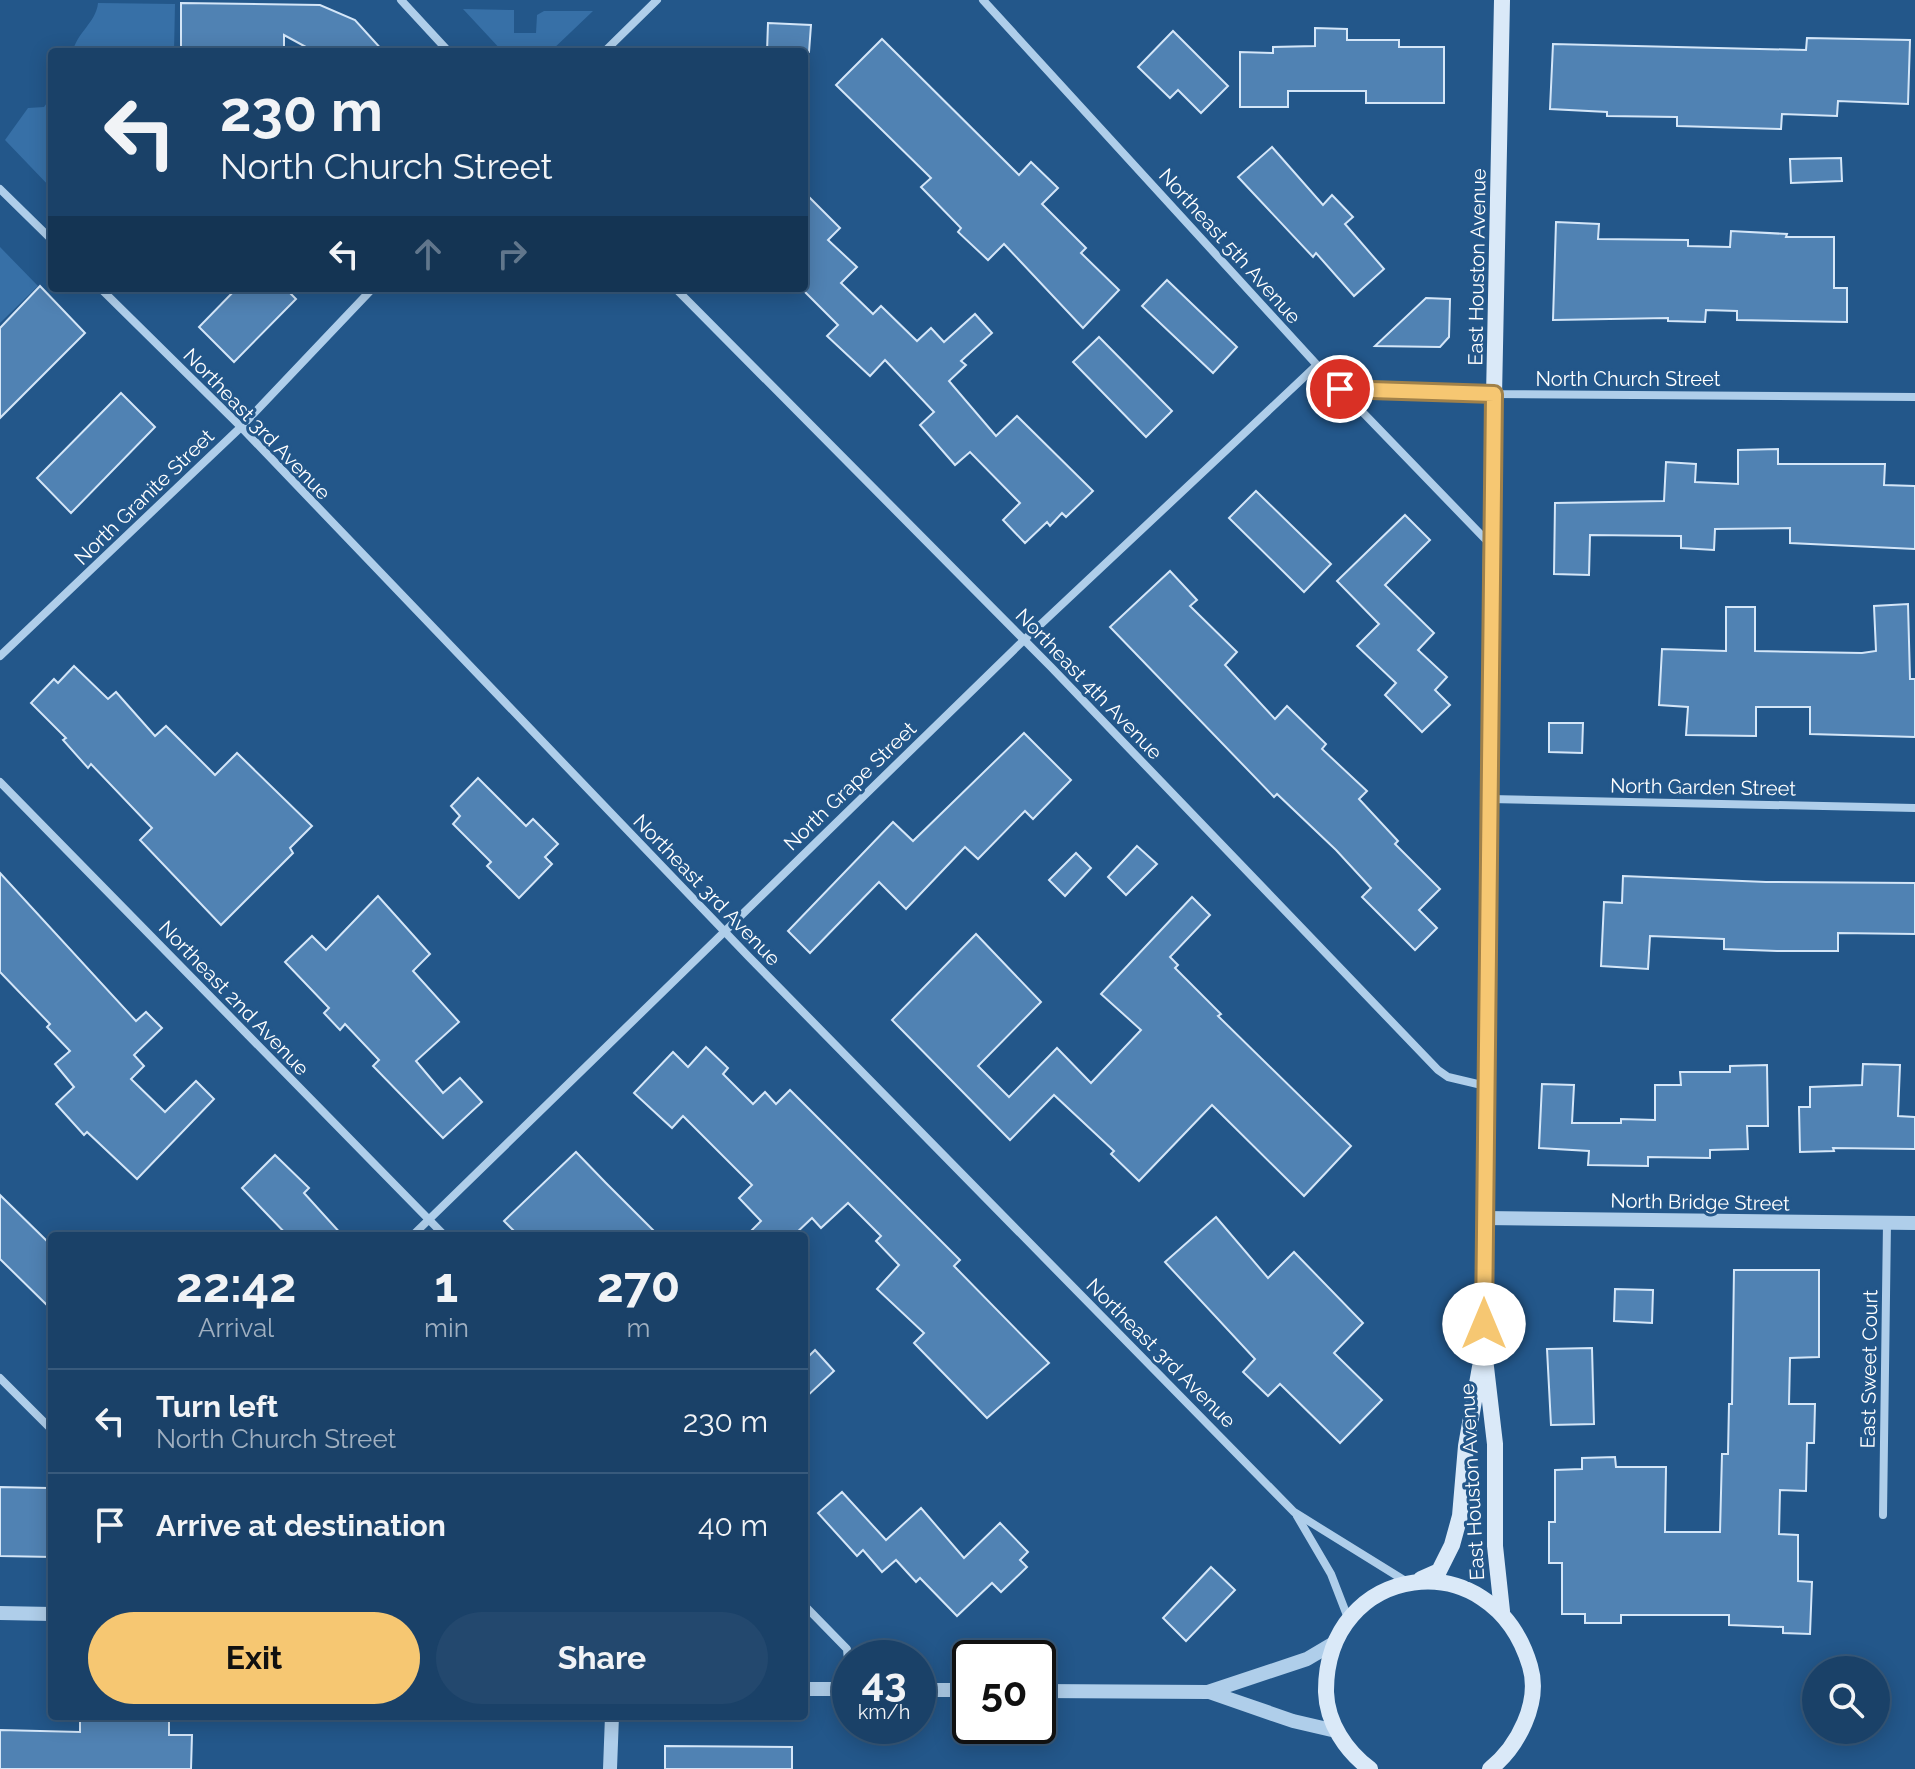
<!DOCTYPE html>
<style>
:root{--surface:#1a4168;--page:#23486e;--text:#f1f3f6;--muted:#9fafc0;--line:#385a7c;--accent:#f6c772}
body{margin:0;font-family:Raleway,sans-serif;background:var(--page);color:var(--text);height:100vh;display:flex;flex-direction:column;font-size:30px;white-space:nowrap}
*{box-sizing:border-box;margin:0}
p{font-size:26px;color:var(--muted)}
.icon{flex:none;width:44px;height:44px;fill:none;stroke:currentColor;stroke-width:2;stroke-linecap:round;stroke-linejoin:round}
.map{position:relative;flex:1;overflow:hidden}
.drawer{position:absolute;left:48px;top:1232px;width:760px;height:488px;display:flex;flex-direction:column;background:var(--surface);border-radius:8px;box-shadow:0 4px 20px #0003,0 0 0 2px var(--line)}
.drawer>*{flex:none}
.guide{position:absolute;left:48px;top:48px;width:760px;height:244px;border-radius:8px;box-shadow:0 4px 20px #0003,0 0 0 2px var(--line);background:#1a4168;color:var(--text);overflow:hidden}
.fabs{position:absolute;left:1802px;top:1656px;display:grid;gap:16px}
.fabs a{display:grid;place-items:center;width:88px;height:88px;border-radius:50%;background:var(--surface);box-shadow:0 4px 20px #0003,0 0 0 2px var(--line);font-size:40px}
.speed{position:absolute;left:832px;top:1640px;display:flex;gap:16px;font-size:40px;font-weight:700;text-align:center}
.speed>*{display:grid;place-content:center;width:104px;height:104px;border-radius:50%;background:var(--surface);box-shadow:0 4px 20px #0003,0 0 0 2px var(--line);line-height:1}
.speed small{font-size:20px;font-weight:400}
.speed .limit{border:4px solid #111;border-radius:12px;background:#fff;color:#111}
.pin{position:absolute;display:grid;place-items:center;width:68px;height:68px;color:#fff;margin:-34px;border:4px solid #fff;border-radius:50%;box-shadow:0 2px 8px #0007}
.me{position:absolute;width:88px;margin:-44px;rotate:0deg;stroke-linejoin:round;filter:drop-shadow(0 0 6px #0008)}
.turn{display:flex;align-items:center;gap:28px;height:168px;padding:0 40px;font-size:36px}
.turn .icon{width:104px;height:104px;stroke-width:2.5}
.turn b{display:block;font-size:56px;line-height:68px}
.lanes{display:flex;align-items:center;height:76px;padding:0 40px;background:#0003;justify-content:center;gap:40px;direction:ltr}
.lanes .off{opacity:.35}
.eta{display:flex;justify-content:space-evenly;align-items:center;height:136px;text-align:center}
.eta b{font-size:48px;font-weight:700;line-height:56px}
.button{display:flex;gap:16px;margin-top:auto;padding:16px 40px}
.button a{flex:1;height:92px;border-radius:48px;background:var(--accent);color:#111;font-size:32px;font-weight:700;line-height:92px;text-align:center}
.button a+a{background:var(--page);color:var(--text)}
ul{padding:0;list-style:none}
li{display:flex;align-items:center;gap:24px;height:104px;padding:0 40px;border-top:2px solid var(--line)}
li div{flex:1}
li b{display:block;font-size:30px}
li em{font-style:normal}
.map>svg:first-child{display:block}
</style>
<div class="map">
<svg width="1915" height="1769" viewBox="0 0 1915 1769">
<rect width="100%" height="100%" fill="#23578a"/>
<!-- green -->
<g fill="#3770a7">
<path d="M98,3l77,1 -1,48h-101c3,-19 23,-29 25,-49z"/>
<polygon points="463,9 514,10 514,33 536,33 537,15 544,11 593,11 550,52 503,52"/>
<polygon points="52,96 52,189 5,140 28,108 44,107"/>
<polygon points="0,247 38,286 0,323"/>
</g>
<!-- building -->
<g fill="#5082b3" stroke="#d4e6f8" stroke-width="2">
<polygon points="181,3 320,5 355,20 384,52 315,52 284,35 284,52 181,52"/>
<polygon points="768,23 811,25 809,52 767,52"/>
<polygon points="1315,28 1347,29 1347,40 1399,40 1399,47 1444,47 1444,103 1366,103 1366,91 1288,91 1288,107 1240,107 1240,52 1273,53 1273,47 1315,46"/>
<polygon points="1173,31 1228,86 1201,113 1178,90 1170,98 1138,67"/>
<polygon points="1807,38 1910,40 1908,104 1838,101 1837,116 1782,114 1781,129 1677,126 1677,117 1607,116 1607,112 1550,109 1553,44 1806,50"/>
<polygon points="882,39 1019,175 1031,162 1058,188 1042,204 1086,248 1081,253 1119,290 1083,328 1004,244 988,260 958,232 961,228 921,187 931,178 836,85"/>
<polygon points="1272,147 1323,205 1332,195 1353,217 1345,224 1384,269 1354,296 1316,253 1313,257 1238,177"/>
<polygon points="1841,158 1842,181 1791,183 1790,159"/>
<polygon points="804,192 840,228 828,240 857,267 841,283 873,314 881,306 917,341 931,328 944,342 975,314 992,333 961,361 966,365 949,381 996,436 1017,416 1093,491 1066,517 1062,513 1050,526 1047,522 1025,543 1003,520 1020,503 970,452 955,465 920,425 934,412 885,360 870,376 827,336 838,325 804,291"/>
<polygon points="1556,222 1599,224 1598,239 1688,240 1688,246 1730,247 1731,231 1787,234 1786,237 1834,237 1834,288 1847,288 1847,322 1737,320 1737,311 1706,310 1705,322 1668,321 1668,318 1553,320"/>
<polygon points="1167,280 1237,347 1213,373 1142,306"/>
<polygon points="40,286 85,333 0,418 0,328"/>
<polygon points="237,288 285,288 296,299 234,362 199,327"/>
<polygon points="1426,298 1450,299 1449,337 1440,347 1375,346"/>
<polygon points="1099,337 1172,411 1146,437 1073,362"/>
<polygon points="121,393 155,427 71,513 37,478"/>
<polygon points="1778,449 1778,464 1885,464 1884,485 1915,486 1915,549 1790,543 1790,528 1715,529 1714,550 1681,548 1681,536 1590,535 1589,575 1554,574 1555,503 1664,501 1666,462 1696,464 1695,482 1738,484 1738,450"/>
<polygon points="1256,491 1331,564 1304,592 1229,518"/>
<polygon points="1405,515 1430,540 1385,585 1434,633 1418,650 1447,677 1435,690 1450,705 1422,732 1385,695 1396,683 1357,646 1379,624 1337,581"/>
<polygon points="1170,571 1197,600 1190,606 1237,652 1225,665 1275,719 1287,706 1326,744 1322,749 1367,791 1359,799 1398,841 1395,844 1440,889 1419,910 1437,928 1415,950 1362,897 1371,888 1336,850 1277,794 1274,797 1110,627"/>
<polygon points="1908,604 1910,679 1915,679 1915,737 1810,734 1810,707 1756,707 1756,736 1686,735 1688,707 1659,705 1662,649 1726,651 1726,607 1755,607 1755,651 1862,653 1876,651 1874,606"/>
<polygon points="74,666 108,699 116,692 155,736 166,726 215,775 237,753 312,826 290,848 293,853 221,925 140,840 152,828 91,764 88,768 63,740 66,738 31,703 54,679 58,683"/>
<polygon points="1549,723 1583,723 1582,753 1549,752"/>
<polygon points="1024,733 1071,780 1033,819 1025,811 978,859 965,847 906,909 879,882 810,953 788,931 893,822 913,841"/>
<polygon points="478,778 526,826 533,819 558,844 545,857 552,864 519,898 487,866 491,862 453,824 460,816 451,806"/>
<polygon points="1137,846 1157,864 1126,895 1108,877"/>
<polygon points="1076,853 1091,868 1065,896 1049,880"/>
<polygon points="0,873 136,1021 146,1012 162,1028 134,1055 144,1066 131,1079 165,1112 196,1081 214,1099 137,1179 87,1132 84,1135 56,1104 74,1087 55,1064 70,1051 47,1027 50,1024 0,972"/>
<polygon points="1623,876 1766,882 1915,883 1915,934 1838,933 1838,951 1777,951 1724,949 1724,939 1650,936 1648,969 1601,966 1604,902 1622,903"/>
<polygon points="378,896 430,954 413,971 459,1022 416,1061 443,1093 460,1078 482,1102 443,1138 373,1066 379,1060 345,1024 340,1030 324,1013 329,1008 285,962 312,936 326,950"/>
<polygon points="1192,897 1210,915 1170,957 1178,965 1175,968 1221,1014 1218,1016 1351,1146 1304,1196 1212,1105 1139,1181 1111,1154 1114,1151 1054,1095 1010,1140 892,1020 976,934 1041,1002 978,1066 1009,1097 1057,1048 1091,1083 1141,1030 1101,994"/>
<polygon points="706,1047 728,1068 723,1074 753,1104 765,1092 776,1104 790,1090 960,1260 954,1266 1049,1363 987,1418 914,1343 924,1333 877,1289 899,1265 876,1241 881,1236 848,1203 821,1228 812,1218 793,1236 746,1236 761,1221 739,1198 752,1185 683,1116 672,1128 634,1093 673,1052 688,1067"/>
<polygon points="1863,1064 1900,1065 1898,1116 1915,1117 1915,1149 1833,1148 1834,1151 1800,1152 1799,1107 1810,1107 1810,1087 1862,1085"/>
<polygon points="1767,1065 1768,1126 1747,1126 1748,1149 1710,1150 1710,1158 1648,1157 1648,1166 1588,1165 1589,1151 1539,1148 1542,1084 1574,1085 1572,1123 1621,1123 1621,1119 1655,1120 1655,1085 1681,1085 1680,1072 1730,1072 1730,1066"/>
<polygon points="576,1152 605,1182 659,1236 519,1236 504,1221"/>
<polygon points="275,1155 309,1188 304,1193 343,1236 288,1236 242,1188"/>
<polygon points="0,1195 52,1246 52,1310 0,1259"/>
<polygon points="1216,1217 1268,1278 1294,1252 1363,1323 1334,1353 1382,1400 1340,1443 1280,1384 1268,1396 1243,1372 1255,1359 1165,1262"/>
<polygon points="1734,1270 1819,1270 1819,1357 1790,1358 1789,1404 1815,1404 1814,1443 1807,1443 1806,1491 1780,1490 1779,1534 1798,1535 1798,1581 1812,1582 1810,1634 1783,1633 1783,1627 1729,1625 1729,1615 1621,1615 1621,1623 1585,1623 1585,1614 1562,1614 1562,1563 1549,1563 1549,1522 1555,1522 1555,1470 1582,1469 1582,1458 1615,1457 1616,1467 1666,1467 1665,1532 1720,1532 1722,1454 1728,1454 1729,1404 1732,1404"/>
<polygon points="1615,1289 1653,1290 1652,1323 1614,1321"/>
<polygon points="1592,1348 1594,1424 1551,1425 1547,1349"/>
<polygon points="815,1350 834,1371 804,1399 804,1361"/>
<polygon points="0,1487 48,1488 52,1557 0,1556"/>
<polygon points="842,1492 886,1540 921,1508 964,1558 1000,1523 1028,1552 1020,1560 1027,1567 1001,1592 992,1583 957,1616 920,1578 916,1582 896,1560 882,1572 863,1550 857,1556 818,1513"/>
<polygon points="1211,1567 1235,1590 1186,1641 1163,1618"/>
<polygon points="80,1716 169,1716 169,1735 192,1735 191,1769 0,1769 0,1730 80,1732"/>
<polygon points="665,1746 792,1747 792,1769 665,1769"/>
</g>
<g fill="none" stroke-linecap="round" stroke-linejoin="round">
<!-- minor -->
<g stroke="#afceea" stroke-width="8">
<polyline points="401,0 449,52"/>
<polyline points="983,0 1317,365 1490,544"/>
<polyline points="604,52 657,0"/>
<polyline points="0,189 52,240"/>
<polyline points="100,288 241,427 749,957 1294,1512 1407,1582"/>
<polyline points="675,288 1051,667 1438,1070 1448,1077 1486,1086"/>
<polyline points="1341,389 1494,394 1915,397"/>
<polyline points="0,656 241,427 373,288"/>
<polyline points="0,782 445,1236"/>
<polyline points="1490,799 1915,808"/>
<polyline points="412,1236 1024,640 1317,365"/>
<polyline points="0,1378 52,1430"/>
<polyline points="1883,1515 1887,1223"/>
<polyline points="1297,1516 1331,1574 1348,1618"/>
<polyline points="804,1605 847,1649 850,1685"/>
</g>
<!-- tertiary -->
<g stroke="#afceea" stroke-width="14">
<polyline points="1484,1218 1915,1223"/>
<polyline points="0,1613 52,1614"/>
<polyline points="804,1689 850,1689"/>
<polyline points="918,1690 970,1690"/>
<polyline points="1038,1691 1208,1692 1307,1659 1334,1643"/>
<polyline points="1209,1692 1293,1721 1336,1731"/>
<polyline points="610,1769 612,1716"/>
</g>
<!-- secondary -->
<g stroke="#dae9f8" stroke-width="16">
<polyline points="1502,0 1491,545 1484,1350 1495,1444 1495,1546 1502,1611"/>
<polyline points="1421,1579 1439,1571 1452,1545 1460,1516 1466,1446 1480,1367"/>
<path d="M1370,1769c-24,-18 -43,-46 -44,-77 -1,-129 166,-154 204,-26 11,36 -12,81 -40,103"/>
</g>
</g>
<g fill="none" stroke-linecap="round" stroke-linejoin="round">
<!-- route casing -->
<g stroke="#a0814a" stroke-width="20">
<polyline id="route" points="1340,389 1494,394 1484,1324"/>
</g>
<!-- route -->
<use href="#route" stroke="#f6c772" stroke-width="14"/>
</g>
<g text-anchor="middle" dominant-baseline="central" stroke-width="6" stroke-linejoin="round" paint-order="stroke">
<!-- street labels -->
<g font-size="20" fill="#fff" stroke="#23578a">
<text transform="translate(1230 246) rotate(48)">Northeast 5th Avenue</text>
<text transform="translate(1477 267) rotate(-89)">East Houston Avenue</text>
<text x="1628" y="379">North Church Street</text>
<text transform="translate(257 424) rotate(46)">Northeast 3rd Avenue</text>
<text transform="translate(144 497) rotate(-44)">North Granite Street</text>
<text transform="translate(1089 684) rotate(46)">Northeast 4th Avenue</text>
<text transform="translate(850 786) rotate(-44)">North Grape Street</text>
<text transform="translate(1703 787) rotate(1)">North Garden Street</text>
<text transform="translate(707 890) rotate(46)">Northeast 3rd Avenue</text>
<text transform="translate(234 998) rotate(46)">Northeast 2nd Avenue</text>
<text transform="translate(1700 1202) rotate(1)">North Bridge Street</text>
<text transform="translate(1161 1353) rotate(45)">Northeast 3rd Avenue</text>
<text transform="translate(1869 1369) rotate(-89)">East Sweet Court</text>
<text transform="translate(1472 1482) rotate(-93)">East Houston Avenue</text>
</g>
</g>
</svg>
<div class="fabs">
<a><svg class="icon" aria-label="search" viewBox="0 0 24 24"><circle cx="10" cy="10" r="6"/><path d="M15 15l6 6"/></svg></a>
</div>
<div class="speed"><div>43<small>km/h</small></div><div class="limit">50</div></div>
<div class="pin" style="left:1340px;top:389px;background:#d93025"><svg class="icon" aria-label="arrive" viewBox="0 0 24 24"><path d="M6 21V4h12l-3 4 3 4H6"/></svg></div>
<svg class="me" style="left:1484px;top:1324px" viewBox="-20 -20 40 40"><circle r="19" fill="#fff"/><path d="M0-13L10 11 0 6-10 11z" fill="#f6c772"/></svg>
<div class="guide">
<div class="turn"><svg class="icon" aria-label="left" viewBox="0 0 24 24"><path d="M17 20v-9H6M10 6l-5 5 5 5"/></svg><div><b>230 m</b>North Church Street</div></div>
<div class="lanes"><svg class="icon" aria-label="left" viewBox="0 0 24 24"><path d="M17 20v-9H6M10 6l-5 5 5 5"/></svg><svg class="icon off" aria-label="ahead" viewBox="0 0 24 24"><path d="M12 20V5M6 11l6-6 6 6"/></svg><svg class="icon off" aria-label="right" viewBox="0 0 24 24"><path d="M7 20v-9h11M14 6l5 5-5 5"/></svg></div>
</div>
<section class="drawer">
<div class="eta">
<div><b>22:42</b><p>Arrival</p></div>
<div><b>1</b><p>min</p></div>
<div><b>270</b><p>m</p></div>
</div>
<ul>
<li><svg class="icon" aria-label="left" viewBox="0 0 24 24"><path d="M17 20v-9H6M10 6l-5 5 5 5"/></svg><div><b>Turn left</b><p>North Church Street</p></div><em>230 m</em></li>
<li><svg class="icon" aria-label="arrive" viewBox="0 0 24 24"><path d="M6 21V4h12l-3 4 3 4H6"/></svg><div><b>Arrive at destination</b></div><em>40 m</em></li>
</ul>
<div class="button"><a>Exit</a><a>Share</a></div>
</section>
</div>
